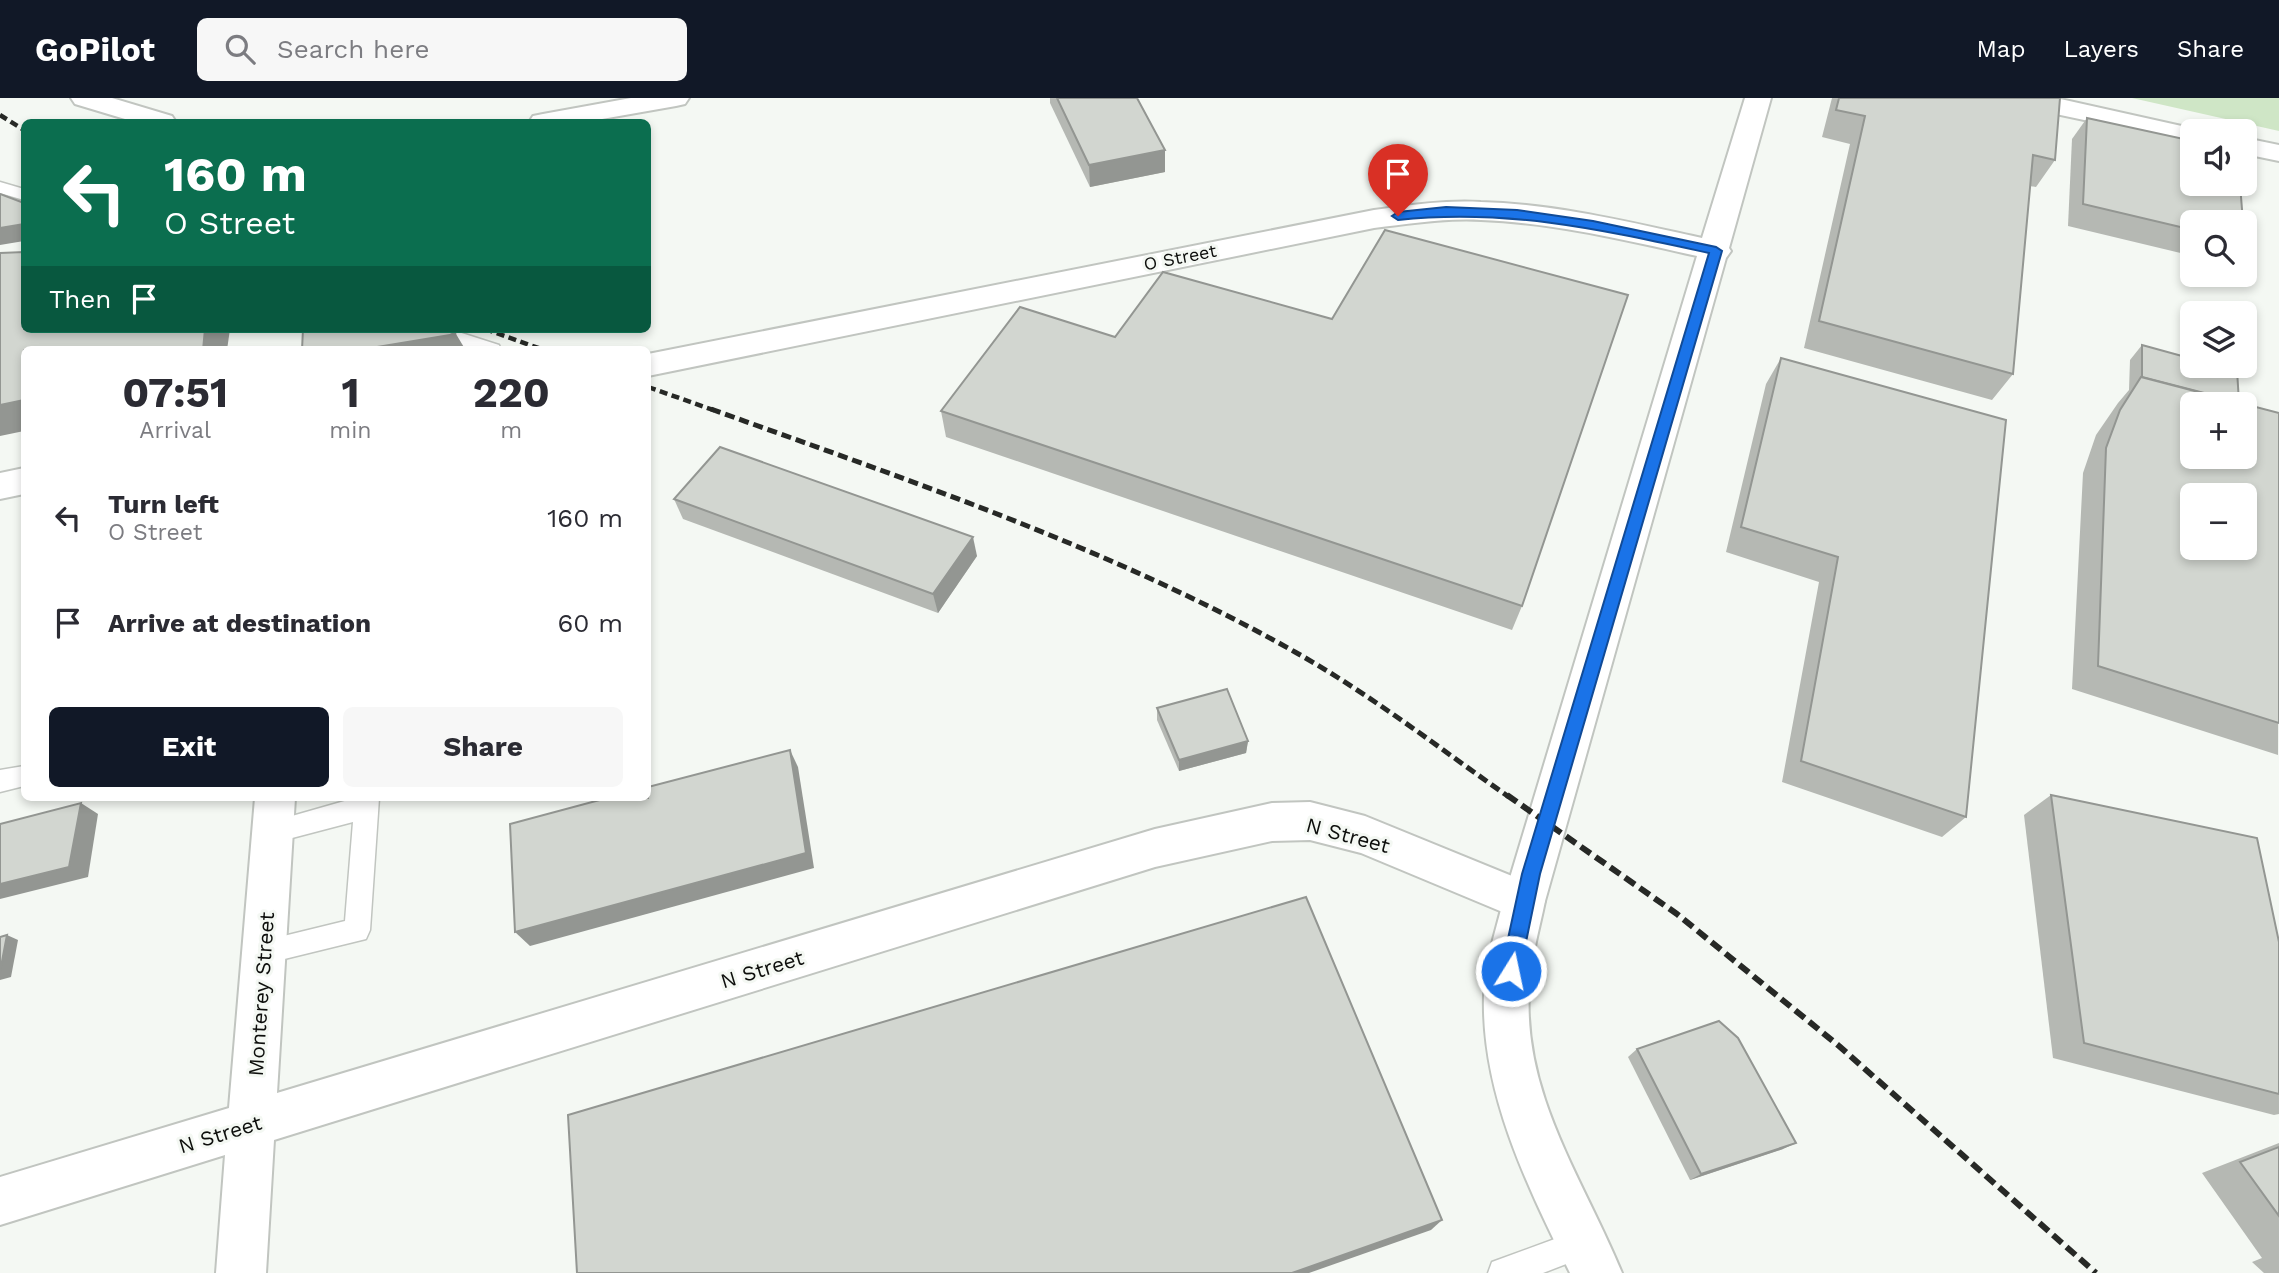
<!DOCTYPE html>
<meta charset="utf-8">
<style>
:root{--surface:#fff;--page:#f7f7f7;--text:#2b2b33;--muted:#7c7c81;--accent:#111827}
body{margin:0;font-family:"Work Sans",sans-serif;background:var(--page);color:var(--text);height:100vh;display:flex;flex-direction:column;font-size:26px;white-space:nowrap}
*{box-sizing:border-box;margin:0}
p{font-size:23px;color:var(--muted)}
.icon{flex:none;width:38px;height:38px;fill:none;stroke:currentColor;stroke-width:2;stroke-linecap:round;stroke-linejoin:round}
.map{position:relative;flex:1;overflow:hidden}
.side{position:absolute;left:21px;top:248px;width:630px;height:455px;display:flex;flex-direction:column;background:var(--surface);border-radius:10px;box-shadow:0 4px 10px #0003}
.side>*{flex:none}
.hud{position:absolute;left:21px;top:21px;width:630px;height:214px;border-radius:10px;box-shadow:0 4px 10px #0003;background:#0b6e4f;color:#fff;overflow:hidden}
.controls{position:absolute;left:2180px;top:21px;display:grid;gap:14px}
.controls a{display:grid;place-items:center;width:77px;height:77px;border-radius:10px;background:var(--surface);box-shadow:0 4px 10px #0003;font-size:35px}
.pin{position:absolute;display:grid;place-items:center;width:60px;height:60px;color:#fff;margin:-72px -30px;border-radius:50% 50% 50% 0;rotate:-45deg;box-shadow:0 0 7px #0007}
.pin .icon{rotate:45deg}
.me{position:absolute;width:77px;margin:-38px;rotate:10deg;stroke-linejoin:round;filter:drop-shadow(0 0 5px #0008)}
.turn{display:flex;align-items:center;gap:24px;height:147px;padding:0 28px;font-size:32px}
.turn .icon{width:91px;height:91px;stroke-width:2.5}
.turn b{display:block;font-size:49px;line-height:60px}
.then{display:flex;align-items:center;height:66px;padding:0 28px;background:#0003;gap:14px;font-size:26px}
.eta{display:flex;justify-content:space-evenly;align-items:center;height:119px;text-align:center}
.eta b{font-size:42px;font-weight:700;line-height:49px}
.primary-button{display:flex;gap:14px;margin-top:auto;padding:14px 28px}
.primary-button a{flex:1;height:80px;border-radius:10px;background:var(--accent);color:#fff;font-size:28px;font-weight:700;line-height:80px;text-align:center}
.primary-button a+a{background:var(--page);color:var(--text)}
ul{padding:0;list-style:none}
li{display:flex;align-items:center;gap:21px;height:105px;padding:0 28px}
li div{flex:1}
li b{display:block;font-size:26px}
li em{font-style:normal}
header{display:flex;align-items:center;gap:42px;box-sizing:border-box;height:98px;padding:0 35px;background:var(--accent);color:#fff}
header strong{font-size:33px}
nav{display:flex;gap:38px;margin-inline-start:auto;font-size:24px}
.search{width:490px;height:63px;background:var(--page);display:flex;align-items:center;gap:18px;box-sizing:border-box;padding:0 24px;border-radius:10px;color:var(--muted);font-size:26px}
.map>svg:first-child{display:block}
</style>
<header>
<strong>GoPilot</strong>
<div class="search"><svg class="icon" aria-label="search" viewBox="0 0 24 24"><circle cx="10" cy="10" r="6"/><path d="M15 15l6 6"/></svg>Search here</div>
<nav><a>Map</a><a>Layers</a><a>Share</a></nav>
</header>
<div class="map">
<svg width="2279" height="1175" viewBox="0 0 2279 1175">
<rect width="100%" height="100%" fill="#f4f8f3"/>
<!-- green -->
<polygon fill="#cfe6c6" points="2132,0 2279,0 2279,33"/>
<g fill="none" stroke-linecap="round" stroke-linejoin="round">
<!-- lane casing -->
<g stroke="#c1c5c0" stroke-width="3">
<g id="lane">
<polygon points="0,84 24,91 24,102 0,95"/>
<polygon points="420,231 449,231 499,247 501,252 472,252 422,235"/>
<polygon points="24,668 24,688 0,694 0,672"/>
<polygon points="355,700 379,700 370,832 366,841 264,866 255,863 251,854 255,845 345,823 353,724 273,745 264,742 261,734 264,726"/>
<polygon points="1582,1131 1592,1136 1597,1146 1592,1156 1543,1175 1488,1175 1492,1164"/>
</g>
</g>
<!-- street casing -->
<g stroke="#c1c5c0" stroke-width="4">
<g id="street">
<polygon points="71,0 112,0 172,18 176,24 135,24 75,6"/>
<polygon points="631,0 689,0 685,6 676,8 585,24 529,24 533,18 543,16"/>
<polygon points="2005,0 2056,0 2204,33 2193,33 2193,45 2018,8 2009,6"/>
<polygon points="2245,40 2279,47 2279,63 2245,56"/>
<polygon points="255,700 295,700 277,995 1155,731 1272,705 1310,704 1365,718 1539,789 1545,803 1539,817 1524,823 1361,755 1310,742 1272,743 1155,769 274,1042 266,1175 216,1175 225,1057 0,1127 0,1079 229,1010"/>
</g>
</g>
<!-- secondary casing -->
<g stroke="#c1c5c0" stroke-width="4">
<g id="secondary">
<path d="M1745,0h26l-42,150 2,3 -5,7 -181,643c-6,30 -15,59 -16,90 -6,105 55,189 93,282h-52c-42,-86 -89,-179 -86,-278 0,-32 12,-63 19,-94l194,-645c-72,-16 -143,-33 -216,-36 -36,-2 -72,4 -107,8l-726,148v-22l726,-144c35,-5 71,-10 107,-8 75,2 148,20 221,36z"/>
<polygon points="24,370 24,396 0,401 0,375"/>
</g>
</g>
<!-- lane -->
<use href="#lane" fill="#fff" fill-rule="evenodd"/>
<!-- street -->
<use href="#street" fill="#fff" fill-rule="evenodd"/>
<!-- secondary -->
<use href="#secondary" fill="#fff" fill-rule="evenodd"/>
<!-- rail-far2 -->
<g stroke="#272926" stroke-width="4.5" stroke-dasharray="8 4.5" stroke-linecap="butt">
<polyline points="0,17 24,32"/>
<polyline points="485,231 544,252"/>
<polyline points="648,289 716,313"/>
</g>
<!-- rail-far1 -->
<path stroke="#272926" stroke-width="5" stroke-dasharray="10 5" stroke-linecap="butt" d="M711,311c199,72 400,139 584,243 75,42 144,96 214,145"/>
<!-- rail -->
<polyline stroke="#272926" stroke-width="6" stroke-dasharray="12 6" stroke-linecap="butt" points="1507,697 1677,816 1839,948 2096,1175"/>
</g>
<!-- wall -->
<g fill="#b5b8b3">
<polygon points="1050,0 1137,0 1165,52 1165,74 1090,89 1050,5"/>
<polygon points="1832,0 2060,0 2055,62 2036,89 2030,88 2013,276 1992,302 1804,250 1850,46 1822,39"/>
<polygon points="2087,20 2193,124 2193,158 2068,128 2072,41"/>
<polygon points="2142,247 2239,304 2279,315 2278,657 2072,591 2083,375 2096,337 2118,305 2129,292 2130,262"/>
<polygon points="1781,260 1966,719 1942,739 1782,684 1819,484 1726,454 1766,286"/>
<polygon points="941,313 1522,508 1512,532 946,339"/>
<polygon points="674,401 977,458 938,515 683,421"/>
<polygon points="1157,610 1248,643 1246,655 1179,673 1157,622"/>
<polygon points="2051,697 2279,844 2279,1016 2274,1017 2053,960 2024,717"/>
<polygon points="1637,951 1783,1051 1690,1082 1628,959"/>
<polygon points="2279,1045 2279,1175 2264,1175 2252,1164 2262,1160 2202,1075"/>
</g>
<!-- shaded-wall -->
<g fill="#939692">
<polygon points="1165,52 1165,74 1090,89 1089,67"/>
<polygon points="24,124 24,143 0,147 0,130"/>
<polygon points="205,231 230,231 227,252 203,252"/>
<polygon points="456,236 465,251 456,252 359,252"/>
<polygon points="24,302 24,333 0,338 0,307"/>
<polygon points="973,439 977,458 938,515 933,496"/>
<polygon points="1248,643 1246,655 1179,673 1179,662"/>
<polygon points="790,652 798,669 814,770 530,848 515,834"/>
<polygon points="81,705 98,716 88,779 0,801 0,786"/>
<polygon points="7,837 18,842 11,879 0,882 0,874"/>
<polygon points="1796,1045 1783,1051 1690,1082 1701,1076"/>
<polygon points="1442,1122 1431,1132 1309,1175 1292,1175"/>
</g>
<!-- building -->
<g fill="#d2d6d0" stroke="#939692" stroke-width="2" fill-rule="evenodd">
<polygon points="1057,0 1137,0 1165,52 1089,67"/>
<polygon points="1839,0 2060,0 2055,62 2033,57 2013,276 1819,223 1865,18 1836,12"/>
<polygon points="2087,20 2193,43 2193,86 2240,86 2243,124 2193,124 2193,132 2083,106"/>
<polygon points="0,96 24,105 24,126 0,130"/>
<polygon points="1385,132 1628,197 1522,508 941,313 1020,209 1115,239 1163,174 1332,221"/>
<polygon points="24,154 24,231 205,231 203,252 24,252 24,302 0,307 0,155"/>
<polygon points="303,231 441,231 456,236 359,252 302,252"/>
<polygon points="2142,247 2193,261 2193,268 2220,268 2237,272 2239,304 2142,279"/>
<polygon points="1781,260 2006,322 1966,719 1801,663 1838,459 1741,429"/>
<path d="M2141,279l138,36v310l-181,-57 8,-218 14,-38zM2193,306h52v53h-52zM2193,397h52v53h-52z"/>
<polygon points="720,349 973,439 933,496 674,401"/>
<polygon points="1227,591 1248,643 1179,662 1157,610"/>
<polygon points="790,652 806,755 515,834 510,726 607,700 648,700 648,689"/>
<polygon points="2051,697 2257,740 2279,844 2279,996 2084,945"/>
<polygon points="81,705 69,769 0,786 0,726"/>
<polygon points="1306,799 1442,1122 1292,1175 577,1175 568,1017"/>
<polygon points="7,837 0,874 0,839"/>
<polygon points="1719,923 1738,940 1796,1045 1701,1076 1637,951"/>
<polygon points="2279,1049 2279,1118 2240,1064"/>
</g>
<!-- route -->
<path fill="#1a73e8" stroke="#114b97" stroke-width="2" d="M1446,109l71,3 76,11 123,26 6,4 -182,623 -20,97 -3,6 -6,3 -7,-3 -3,-6 21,-97 187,-621c-106,-23 -202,-45 -311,-33l-6,-4 6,-4z"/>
<g text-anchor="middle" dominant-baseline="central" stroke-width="6" stroke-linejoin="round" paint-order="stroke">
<!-- far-street labels -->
<g font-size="18" fill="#0d0e0c" stroke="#f4f8f3">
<text transform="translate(1180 159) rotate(-11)">O Street</text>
</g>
<!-- street labels -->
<g font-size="21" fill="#0d0e0c" stroke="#f4f8f3">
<text transform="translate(1348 737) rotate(15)">N Street</text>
<text transform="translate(762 871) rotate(-17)">N Street</text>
<text transform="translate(261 896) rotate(-86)">Monterey Street</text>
<text transform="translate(220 1036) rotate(-17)">N Street</text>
</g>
</g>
</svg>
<div class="controls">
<a><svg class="icon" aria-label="sound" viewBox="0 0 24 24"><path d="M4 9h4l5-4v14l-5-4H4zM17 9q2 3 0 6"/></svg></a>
<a><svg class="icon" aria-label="search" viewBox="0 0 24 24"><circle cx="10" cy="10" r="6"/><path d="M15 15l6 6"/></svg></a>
<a><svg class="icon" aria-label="layers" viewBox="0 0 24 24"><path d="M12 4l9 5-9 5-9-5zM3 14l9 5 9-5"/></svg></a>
<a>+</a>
<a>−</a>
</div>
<div class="pin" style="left:1398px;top:118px;background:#d93025"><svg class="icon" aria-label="arrive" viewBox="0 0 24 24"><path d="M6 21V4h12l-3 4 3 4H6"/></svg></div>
<svg class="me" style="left:1511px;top:873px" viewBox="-20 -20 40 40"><circle r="17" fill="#1a73e8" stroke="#fff" stroke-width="3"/><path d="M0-11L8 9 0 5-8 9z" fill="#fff"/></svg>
<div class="hud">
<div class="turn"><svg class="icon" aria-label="left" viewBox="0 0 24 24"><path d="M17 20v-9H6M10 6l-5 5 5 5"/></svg><div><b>160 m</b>O Street</div></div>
<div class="then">Then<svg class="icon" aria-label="arrive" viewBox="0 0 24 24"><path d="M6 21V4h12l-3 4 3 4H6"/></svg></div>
</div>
<section class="side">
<div class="eta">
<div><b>07:51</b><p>Arrival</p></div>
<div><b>1</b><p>min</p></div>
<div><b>220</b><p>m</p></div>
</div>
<ul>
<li><svg class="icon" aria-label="left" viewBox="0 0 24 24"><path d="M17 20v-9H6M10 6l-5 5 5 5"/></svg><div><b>Turn left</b><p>O Street</p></div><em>160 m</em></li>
<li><svg class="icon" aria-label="arrive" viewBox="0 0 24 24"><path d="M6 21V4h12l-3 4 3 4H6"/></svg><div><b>Arrive at destination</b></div><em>60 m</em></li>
</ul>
<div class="primary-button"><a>Exit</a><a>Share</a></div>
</section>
</div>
